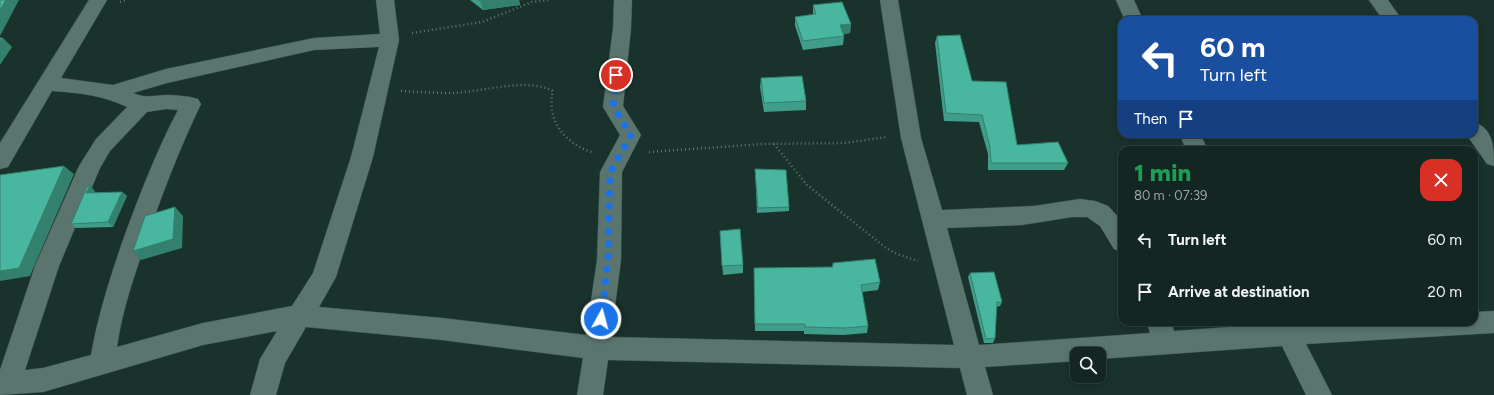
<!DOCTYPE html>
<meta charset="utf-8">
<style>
:root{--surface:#132621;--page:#1c2e2a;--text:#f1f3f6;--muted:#9da5a5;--line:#32433f}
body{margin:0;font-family:Figtree,sans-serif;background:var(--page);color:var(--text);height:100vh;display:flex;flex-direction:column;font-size:15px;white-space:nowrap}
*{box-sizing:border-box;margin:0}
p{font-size:13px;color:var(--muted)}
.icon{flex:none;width:22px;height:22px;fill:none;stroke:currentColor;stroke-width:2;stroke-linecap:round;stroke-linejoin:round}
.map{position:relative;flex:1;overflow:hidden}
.details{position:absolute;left:1118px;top:146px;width:360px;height:180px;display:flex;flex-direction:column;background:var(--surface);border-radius:12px;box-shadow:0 2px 6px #0003,0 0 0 1px var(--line)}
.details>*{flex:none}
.top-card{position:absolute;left:1118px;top:16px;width:360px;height:122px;border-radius:12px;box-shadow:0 2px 6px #0003,0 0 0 1px var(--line);background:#1a4fa0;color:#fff;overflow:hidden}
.tools{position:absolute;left:1070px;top:347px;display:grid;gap:8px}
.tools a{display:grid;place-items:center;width:36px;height:36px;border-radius:8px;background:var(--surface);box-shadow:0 2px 6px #0003,0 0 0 1px var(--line);font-size:20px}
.pin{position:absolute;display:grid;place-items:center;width:34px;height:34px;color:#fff;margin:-17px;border:2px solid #fff;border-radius:50%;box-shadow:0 1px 4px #0007}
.me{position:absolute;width:44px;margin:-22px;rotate:7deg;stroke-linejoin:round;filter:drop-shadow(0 0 3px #0008)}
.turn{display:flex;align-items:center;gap:14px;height:84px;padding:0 16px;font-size:18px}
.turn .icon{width:52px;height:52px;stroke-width:2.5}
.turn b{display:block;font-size:28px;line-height:34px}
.then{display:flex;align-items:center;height:38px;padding:0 16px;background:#0003;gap:8px;font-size:15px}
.round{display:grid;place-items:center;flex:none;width:42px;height:42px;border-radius:12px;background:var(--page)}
.overview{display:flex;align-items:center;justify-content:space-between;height:68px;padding:0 16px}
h1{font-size:24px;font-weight:800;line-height:30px;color:#1e9e55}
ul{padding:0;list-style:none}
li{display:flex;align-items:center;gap:12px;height:52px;padding:0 16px}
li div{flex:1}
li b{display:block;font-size:15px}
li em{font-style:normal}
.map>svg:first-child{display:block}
</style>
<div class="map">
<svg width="1494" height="395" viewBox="0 0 1494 395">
<rect width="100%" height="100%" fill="#19322c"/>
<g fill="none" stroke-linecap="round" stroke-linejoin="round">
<!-- street casing -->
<g stroke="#394f49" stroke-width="1">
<g id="street">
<path d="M89,0h18l-46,78 52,7 53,-16 148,-31 66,-4 -4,-34h18l5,40 -26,117 -37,120 -17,30 123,11 144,17 11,-75 3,-88 20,-37 -17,-28 10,-79 1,-28h18l-1,28 -8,78 18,29 -19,37 -1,88 -10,77 343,8 -53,-207 -21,-138h18l23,138 21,72 92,-4 46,-7 15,2 13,5 14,15v31l-8,-3 -14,-23 -13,-9h-15l-50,8 -75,3 32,117 171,-12 -3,-11h24l3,9 97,-7v-2h203v-10l20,-1v22l-188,11 26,51h-26l-24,-49 -183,13v-5h-22v7l-92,6 8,28h-26l-7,-27 -352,-8 -5,35h-26l6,-37 -141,-18 -136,-13 -21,36 -9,32h-26l10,-36 17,-28 -74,14 -160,47 -43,3v-25l35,-104 44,-100 17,-27 31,-32c-25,-12 -47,-14 -75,-16l-44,76 -8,2v-26zM379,47l-28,110 -38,116 -21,33 -89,17 -86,24c5,-35 16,-68 28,-102 16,-49 34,-95 56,-141l-3,-5c-10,-3 -21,-4 -31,-4 -13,0 -21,4 -34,-2l34,-10 147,-33zM167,109l11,1c-22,42 -39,86 -55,130 -13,38 -25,75 -32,115l-48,13 -18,2 34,-104 41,-98 10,-17 37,-39z"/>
<polygon points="1116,0 1134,0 1143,20 1125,20"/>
<polygon points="1369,0 1388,0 1402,20 1383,20"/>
<path d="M1474,122c20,7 20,26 20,44l-7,-2 -21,-30h8z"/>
<polygon points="1180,134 1200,134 1208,150 1186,150"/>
</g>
</g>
<!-- path -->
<g stroke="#607570" stroke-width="2.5" stroke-dasharray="1 3" stroke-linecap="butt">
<polyline points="120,2 127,0"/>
<polyline points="412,33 482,22 532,2 550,0"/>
<path d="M401,91c17,1 35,2 52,2 30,-1 73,-16 100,-2 -7,30 12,53 41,62"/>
<polyline points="774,144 807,185 886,248 897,254 918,261"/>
<polyline points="649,152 763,144 844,143 887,137"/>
</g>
<!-- street -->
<use href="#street" fill="#5a756e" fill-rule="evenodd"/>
</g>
<!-- wall -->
<g fill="#3f9d89">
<polygon points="470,0 519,0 520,5 483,10"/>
<polygon points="813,5 851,24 850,33 844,34 844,36 843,45 803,50 795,26 795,17 813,15"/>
<polygon points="937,36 1017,145 1068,163 1064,170 988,170 988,154 979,122 944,121 935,43"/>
<polygon points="761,78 806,101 806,110 764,112 760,87"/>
<polygon points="755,169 789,207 789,211 757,213"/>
<polygon points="95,191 94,193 122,192 127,196 113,227 76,228 71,224"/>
<polygon points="720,231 743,265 743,273 723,275"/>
<polygon points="833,263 880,282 878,290 862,292 868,326 867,333 843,335 804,334 804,331 755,331 754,276 832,267"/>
<polygon points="970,273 1002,302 1000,306 996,307 995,338 993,343 984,343 968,277"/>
</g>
<!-- shaded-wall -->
<g fill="#33806f">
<polygon points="6,0 19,0 0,36 0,10"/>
<polygon points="487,0 519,0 520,5 483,10 480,1"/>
<polygon points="851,24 850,33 839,34 840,25"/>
<polygon points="3,38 12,47 0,65 0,42"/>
<polygon points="64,166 74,174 30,276 0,281 0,271"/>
<polygon points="90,186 95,191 91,198 86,193"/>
<polygon points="122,192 127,196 113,227 108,222"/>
<polygon points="175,207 183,216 182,248 141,260 133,251"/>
</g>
<!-- building -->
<g fill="#49b79f" stroke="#33806f">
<polygon points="0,0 6,0 0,10"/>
<polygon points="478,0 487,0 480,1"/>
<polygon points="842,2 851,24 840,25 844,36 803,41 795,17 816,14 813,5"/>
<polygon points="960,35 972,81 1006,82 1017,145 1058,142 1068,163 991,163 990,147 982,115 946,113 937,36"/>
<polygon points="0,38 3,38 0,42"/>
<polygon points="802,76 806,101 764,103 761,78"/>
<polygon points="64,166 19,268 0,271 0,175"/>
<polygon points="755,169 786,170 789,207 758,208"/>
<polygon points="90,186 86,193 122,192 108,222 71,224 87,187"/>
<polygon points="175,207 173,239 133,251 145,216"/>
<polygon points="740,229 743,265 722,266 720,231"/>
<polygon points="875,259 880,282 861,285 868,326 845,328 805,327 805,324 755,324 754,268 833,267 833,263"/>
<polygon points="994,272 1002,302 997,302 995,338 986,339 970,273"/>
</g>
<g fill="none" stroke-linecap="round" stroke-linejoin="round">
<!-- route -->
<polyline stroke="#1a73e8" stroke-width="7" stroke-dasharray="0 12.6" points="601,319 608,260 610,172 631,135 613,106 616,75"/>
</g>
</svg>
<div class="tools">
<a><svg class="icon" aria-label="search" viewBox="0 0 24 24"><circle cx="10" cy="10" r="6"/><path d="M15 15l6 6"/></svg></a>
</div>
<div class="pin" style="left:616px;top:75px;background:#d93025"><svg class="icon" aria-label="arrive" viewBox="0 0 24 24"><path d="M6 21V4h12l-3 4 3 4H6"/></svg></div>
<svg class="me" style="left:601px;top:319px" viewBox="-20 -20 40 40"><circle r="17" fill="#1a73e8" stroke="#fff" stroke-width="3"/><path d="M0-11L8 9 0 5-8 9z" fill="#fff"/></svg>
<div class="top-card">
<div class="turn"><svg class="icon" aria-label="left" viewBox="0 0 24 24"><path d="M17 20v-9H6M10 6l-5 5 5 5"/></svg><div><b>60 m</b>Turn left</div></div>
<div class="then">Then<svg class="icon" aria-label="arrive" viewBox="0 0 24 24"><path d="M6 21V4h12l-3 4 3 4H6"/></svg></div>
</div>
<section class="details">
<div class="overview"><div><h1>1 min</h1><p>80 m · 07:39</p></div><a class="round" style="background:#d93025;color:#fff"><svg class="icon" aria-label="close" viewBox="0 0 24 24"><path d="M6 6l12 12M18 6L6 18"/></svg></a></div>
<ul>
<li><svg class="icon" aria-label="left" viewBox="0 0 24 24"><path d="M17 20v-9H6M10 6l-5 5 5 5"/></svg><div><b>Turn left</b></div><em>60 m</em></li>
<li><svg class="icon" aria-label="arrive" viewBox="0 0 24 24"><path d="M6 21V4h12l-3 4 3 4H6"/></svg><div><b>Arrive at destination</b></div><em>20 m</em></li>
</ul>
</section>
</div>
